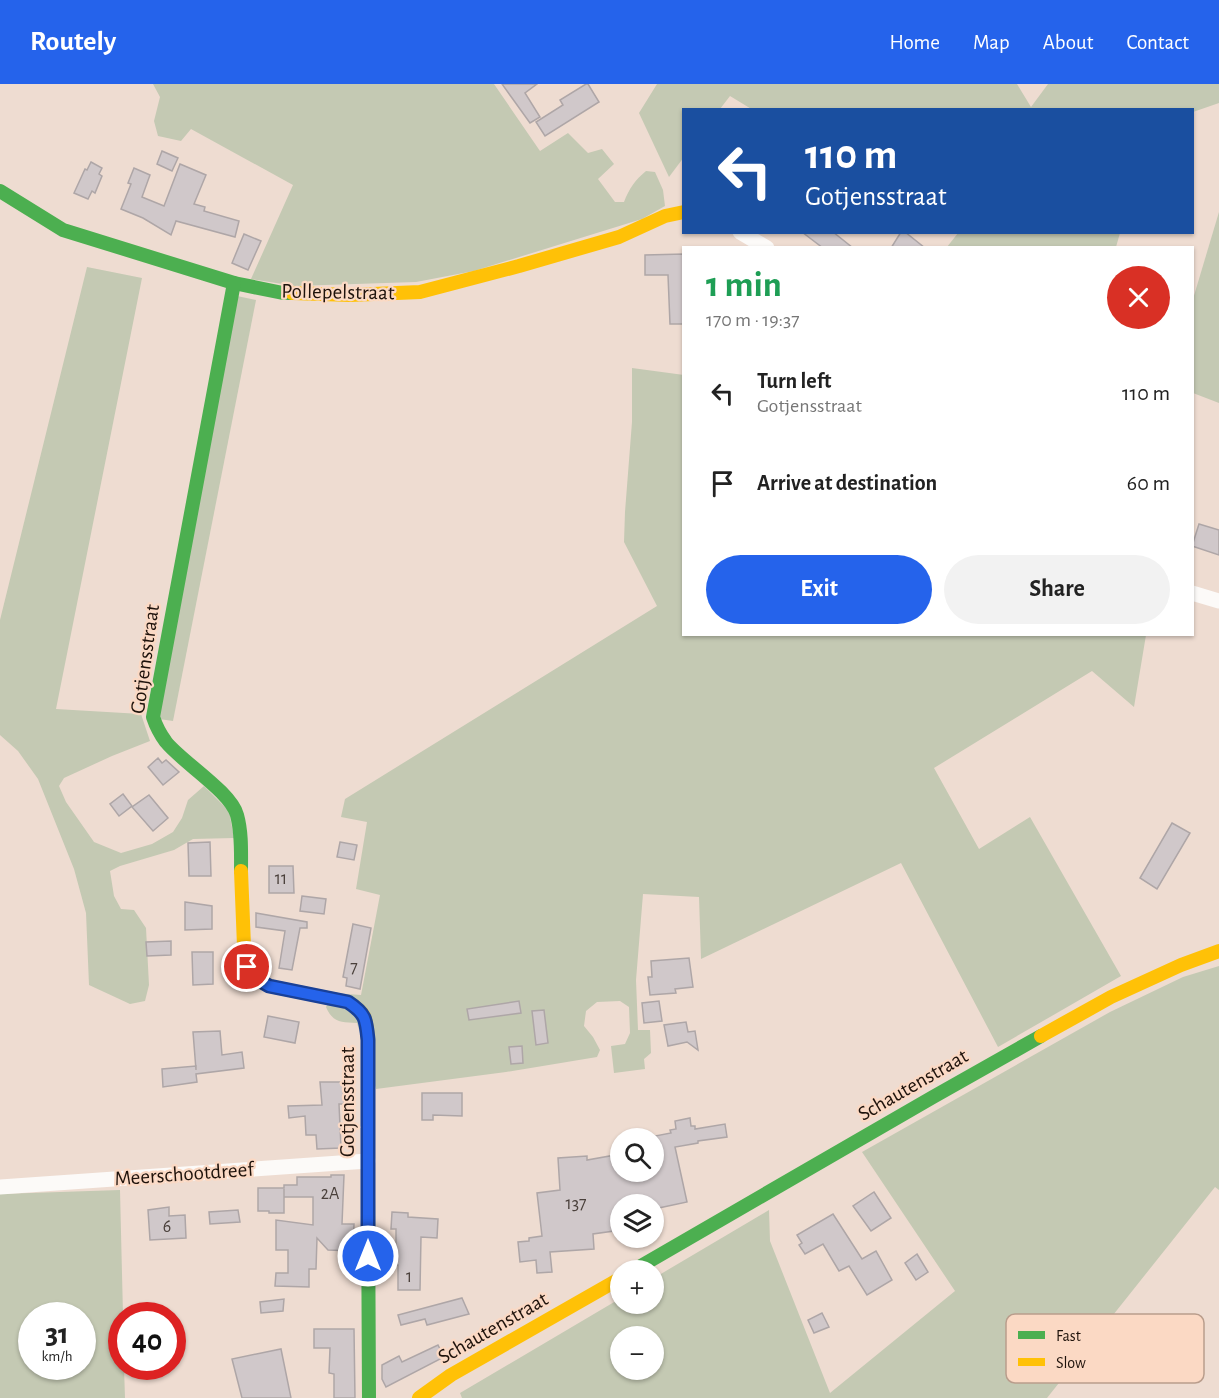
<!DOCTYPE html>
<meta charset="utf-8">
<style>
:root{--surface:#fff;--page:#f2f2f2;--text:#222;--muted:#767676;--accent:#2563eb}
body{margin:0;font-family:"Alegreya Sans",sans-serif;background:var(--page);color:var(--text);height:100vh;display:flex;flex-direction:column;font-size:22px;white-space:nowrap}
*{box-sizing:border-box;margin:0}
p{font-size:20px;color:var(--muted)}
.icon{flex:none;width:33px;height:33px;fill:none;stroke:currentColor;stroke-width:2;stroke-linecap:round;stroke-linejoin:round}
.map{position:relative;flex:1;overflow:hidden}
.panel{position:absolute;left:682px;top:162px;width:512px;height:390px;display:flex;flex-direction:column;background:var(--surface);border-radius:0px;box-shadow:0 2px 4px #0004}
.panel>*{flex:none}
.hud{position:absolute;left:682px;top:24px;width:512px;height:126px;border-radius:0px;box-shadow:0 2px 4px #0004;background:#1a4fa0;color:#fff;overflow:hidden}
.fabs{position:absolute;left:610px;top:1044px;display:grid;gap:12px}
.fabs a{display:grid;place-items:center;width:54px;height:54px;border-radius:50%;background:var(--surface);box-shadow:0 2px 4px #0004;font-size:30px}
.speed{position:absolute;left:18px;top:1218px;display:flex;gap:12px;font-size:30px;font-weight:700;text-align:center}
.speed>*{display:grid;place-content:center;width:78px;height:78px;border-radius:50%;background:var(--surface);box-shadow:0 2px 4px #0004;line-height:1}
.speed small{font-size:15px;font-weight:400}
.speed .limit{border:9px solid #d22;background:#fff;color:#111}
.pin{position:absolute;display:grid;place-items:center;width:51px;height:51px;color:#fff;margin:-26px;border:3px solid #fff;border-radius:50%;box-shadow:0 2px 6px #0007}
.me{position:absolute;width:66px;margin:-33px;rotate:0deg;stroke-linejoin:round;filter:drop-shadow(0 0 4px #0008)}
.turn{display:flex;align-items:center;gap:21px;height:126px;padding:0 24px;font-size:27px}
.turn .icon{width:78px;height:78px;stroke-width:2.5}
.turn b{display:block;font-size:42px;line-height:51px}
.round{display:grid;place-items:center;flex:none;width:63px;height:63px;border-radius:32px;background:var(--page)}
.overview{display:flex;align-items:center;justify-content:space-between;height:102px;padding:0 24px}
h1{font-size:36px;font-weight:700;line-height:45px;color:#1e9e55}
.cta{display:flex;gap:12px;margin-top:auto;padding:12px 24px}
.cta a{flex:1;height:69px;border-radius:36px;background:var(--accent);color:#fff;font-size:24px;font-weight:700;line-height:69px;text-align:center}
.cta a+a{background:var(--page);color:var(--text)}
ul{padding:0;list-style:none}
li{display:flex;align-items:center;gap:18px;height:90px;padding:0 24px}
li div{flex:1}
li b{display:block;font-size:22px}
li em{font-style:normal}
header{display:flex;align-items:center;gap:36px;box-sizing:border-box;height:84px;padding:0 30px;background:var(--accent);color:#fff}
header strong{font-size:28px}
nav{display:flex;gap:33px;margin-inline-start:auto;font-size:21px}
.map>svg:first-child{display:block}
</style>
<header>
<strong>Routely</strong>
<nav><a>Home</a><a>Map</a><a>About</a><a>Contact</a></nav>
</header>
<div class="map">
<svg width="1219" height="1314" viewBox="0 0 1219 1314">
<rect width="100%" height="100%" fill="#eedcd1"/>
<!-- green -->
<g fill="#c4c9b3" fill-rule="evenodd">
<path d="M153,0h341l46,67 28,-18 20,20 14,-4 12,15 -16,15 17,23h9c5,-13 11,-22 22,-31l9,1 8,18 2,16 -23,13 -168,52 -58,11 -121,4 -44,-7 42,-94 -102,-56 -10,12 -23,-5 -4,-15 6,-24z"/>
<polygon points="657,0 1017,0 1031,23 1048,0 1219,0 1219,19 1193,28 1192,26 753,26 730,12 720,25 684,26 684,73 669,93 639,29"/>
<polygon points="1219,128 1219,319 1193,309 1193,215"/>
<polygon points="958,149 958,148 1120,149 1116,163 947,163"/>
<polygon points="87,183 142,194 56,625 141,630 150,657 112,672 64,694 59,702 66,718 94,758 121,769 152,760 173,748 182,734 188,716 204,702 229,727 234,754 193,755 174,766 120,782 110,787 114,812 121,825 134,826 146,844 149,901 145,917 130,920 89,901 86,829 74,785 38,695 18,667 0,651 0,536"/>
<polygon points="237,212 256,216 173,637 159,635"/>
<path d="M632,284l52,7v259l462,1 -12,72 -42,-36 -158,97 45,81 51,-32 91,159 -123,71 -97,-184 -200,96 -2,-62 -56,-3 -7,86 2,50h12l1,23 -7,6 1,10 -31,4 -3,-27 14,-2 5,-11 -1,-26 -9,-6 -23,1 -11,9 -2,15 9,11 7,13 -3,7 -91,15 -130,17 -19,-66c-16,-1 -24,0 -31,-16l8,-14 27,2 19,-100 -24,-6 11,-67 -26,-5 4,-18 312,-193 -33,-64 1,-30 7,-90z"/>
<path d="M1219,882v224l-4,-3 -168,211h-585l-2,-5 161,-95v6h33v-26l115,-68 1,31 60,152 125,-102 -93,-139 248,-140 73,-35zM621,1252h33v34h-33z"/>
<path d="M120,1106l3,125 -1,1v50l2,1 1,31h-125v-204zM32,1232h50v50h-50z"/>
</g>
<!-- building -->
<g fill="#d0c8ca" stroke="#aea6a7" stroke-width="1.5">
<polygon points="502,0 537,0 525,9 540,33 530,39"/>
<polygon points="586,0 588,0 599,18 545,52 536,38 563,21 560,16"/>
<polygon points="162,67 178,74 172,87 157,80"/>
<polygon points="91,78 102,84 99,90 102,92 95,109 92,107 88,115 74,109 85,85 87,86"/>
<polygon points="180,80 206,91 194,120 205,123 204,127 239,137 235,153 176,137 171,151 143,134 121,125 131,100 128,99 134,84 150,91 142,113 164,122"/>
<polygon points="802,148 833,148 853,164 823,164"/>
<polygon points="901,148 905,148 925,164 891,164"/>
<polygon points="244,150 261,157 248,186 232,179"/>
<polygon points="684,170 684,240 670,240 668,191 645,191 645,171"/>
<polygon points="1199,440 1219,446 1219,471 1192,462"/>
<polygon points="158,674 162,679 166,676 179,688 163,701 148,683"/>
<polygon points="123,710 132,722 119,732 110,720"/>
<polygon points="149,711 168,734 153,747 132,723"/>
<polygon points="1172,739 1190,749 1157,805 1140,794"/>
<polygon points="210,758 211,792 189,792 188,759"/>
<polygon points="340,758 357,761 354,776 337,773"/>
<polygon points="269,782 293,782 294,809 269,809"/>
<polygon points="302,812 326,815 324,830 300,827"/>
<polygon points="185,818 212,822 212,845 185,846"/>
<polygon points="256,829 307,838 307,844 300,844 292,886 279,884 285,847 256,843"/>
<polygon points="353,840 371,844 360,905 346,902 347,894 343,893"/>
<polygon points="171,857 171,871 147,872 146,858"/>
<polygon points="192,868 213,868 213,900 193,901"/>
<polygon points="689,874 693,903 675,905 676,909 650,911 648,893 652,893 651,877"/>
<polygon points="519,917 521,929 469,936 467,925"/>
<polygon points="659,917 662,937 644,939 642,919"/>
<polygon points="544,926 548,959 536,961 532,927"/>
<polygon points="268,932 299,938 295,959 264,953"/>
<polygon points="686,938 688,948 695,947 698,966 687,958 668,962 664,941"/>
<polygon points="220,947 222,971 242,968 244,984 196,990 197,998 163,1003 162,985 196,982 196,986 193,948"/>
<polygon points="522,962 523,979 511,980 509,963"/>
<polygon points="320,998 343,998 344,1020 339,1020 341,1064 317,1065 316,1051 306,1051 305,1032 289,1034 288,1022 322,1021"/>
<polygon points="422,1009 462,1009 462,1032 433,1031 433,1036 422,1036"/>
<polygon points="690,1034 691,1042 695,1042 695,1045 725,1040 727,1053 698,1057 698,1059 675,1063 687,1118 654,1125 654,1120 621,1120 621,1146 593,1150 594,1165 550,1168 552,1188 537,1189 536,1176 520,1178 518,1158 529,1157 529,1154 542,1152 537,1109 560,1106 558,1074 587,1072 587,1076 621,1070 621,1088 654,1088 654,1077 660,1076 655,1052 671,1049 670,1046 676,1045 675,1037"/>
<polygon points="331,1091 344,1091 342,1140 354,1140 353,1167 328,1166 317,1154 316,1185 309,1185 309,1203 275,1202 276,1189 288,1189 288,1166 276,1166 276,1136 313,1141 313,1113 284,1113 284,1105 284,1129 269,1129 269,1127 258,1127 258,1104 284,1104 284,1101 297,1101 297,1093 331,1093"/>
<polygon points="874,1108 891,1134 871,1147 853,1122"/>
<polygon points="169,1123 169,1132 185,1131 186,1154 150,1156 148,1126"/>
<polygon points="238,1126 240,1138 210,1140 209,1128"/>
<polygon points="392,1128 408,1129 408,1133 438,1135 437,1154 421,1153 420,1206 398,1206 398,1181 396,1181 396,1145 391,1145"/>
<polygon points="833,1130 862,1175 876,1167 892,1196 867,1211 849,1182 839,1187 823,1160 805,1170 799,1161 802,1159 797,1151"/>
<polygon points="917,1170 928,1188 916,1196 905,1179"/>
<polygon points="462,1214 469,1230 427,1241 425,1235 401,1241 398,1231"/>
<polygon points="284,1215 283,1227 261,1229 260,1218"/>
<polygon points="822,1229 829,1243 814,1249 808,1236"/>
<polygon points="314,1245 354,1245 355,1314 334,1314 334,1290 329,1289 330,1264 314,1264"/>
<polygon points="438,1261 444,1273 386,1303 382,1295 382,1281 399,1272 402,1278"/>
<polygon points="281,1265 291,1314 242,1314 232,1275"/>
</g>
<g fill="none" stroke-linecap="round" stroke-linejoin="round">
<!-- street -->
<g stroke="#fcfaf8" stroke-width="15">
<polyline points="740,148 767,164"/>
<polyline points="1192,509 1219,517"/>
<polyline points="0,1103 368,1077"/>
</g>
<!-- fast -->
<g stroke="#4caf50" stroke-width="14">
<polyline points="0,107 63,146 234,199 283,209 292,209"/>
<path d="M234,199l-81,434c3,9 7,17 13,25 16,20 65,50 71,73 5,18 4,38 4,56"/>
<polyline points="368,1112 369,1314"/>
<polyline points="634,1186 933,1013 1041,952"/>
</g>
<!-- slow -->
<g stroke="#ffc107" stroke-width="14">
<polyline points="292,209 350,211 420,208 519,182 619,153 665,132 684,128"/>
<path d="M241,787l3,75 3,21 8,11 14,8 79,16c19,12 18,16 20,38v156"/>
<polyline points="1041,952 1111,913 1181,881 1219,867"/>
<polyline points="419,1314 451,1291 621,1194"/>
</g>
</g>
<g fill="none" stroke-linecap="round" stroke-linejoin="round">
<!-- route casing -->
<g stroke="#184099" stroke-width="15">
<path id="route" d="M247,883l8,11 14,8 79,16c18,12 18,17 20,38v216"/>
</g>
<!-- route -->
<use href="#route" stroke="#2563eb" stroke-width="10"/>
</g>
<g text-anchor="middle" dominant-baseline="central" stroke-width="4.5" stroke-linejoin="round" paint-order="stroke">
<!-- number labels -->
<g font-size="18" fill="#4a403b">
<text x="281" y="795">11</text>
<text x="354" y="884">7</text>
<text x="330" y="1110">2A</text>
<text x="576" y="1120">137</text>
<text x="167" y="1143">6</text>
<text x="409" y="1193">1</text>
</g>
<!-- street labels -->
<g font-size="21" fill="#1e120b" stroke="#fbd9c4">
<text transform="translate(338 208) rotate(1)">Pollepelstraat</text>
<text transform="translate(145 575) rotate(-82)">Gotjensstraat</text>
<text transform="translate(913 1001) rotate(-30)">Schautenstraat</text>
<text transform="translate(347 1018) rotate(-90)">Gotjensstraat</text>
<text transform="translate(184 1090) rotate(-4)">Meerschootdreef</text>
<text transform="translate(493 1244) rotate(-30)">Schautenstraat</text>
</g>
</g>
<!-- legend -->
<rect x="1006" y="1230" width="198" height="69" rx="9" fill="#fbd9c4" stroke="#b99d8c" stroke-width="1.5"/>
<rect x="1018" y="1247" width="27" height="8" fill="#4caf50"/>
<rect x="1018" y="1274" width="27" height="8" fill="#ffc107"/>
<g font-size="16" fill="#1e120b">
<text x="1056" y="1257">Fast</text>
<text x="1056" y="1284">Slow</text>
</g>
</svg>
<div class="fabs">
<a><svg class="icon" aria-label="search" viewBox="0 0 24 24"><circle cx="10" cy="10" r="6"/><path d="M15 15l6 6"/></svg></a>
<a><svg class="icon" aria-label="layers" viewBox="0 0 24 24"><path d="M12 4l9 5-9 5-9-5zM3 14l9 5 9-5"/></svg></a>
<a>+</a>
<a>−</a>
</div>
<div class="speed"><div>31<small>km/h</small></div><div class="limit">40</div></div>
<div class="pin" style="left:247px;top:883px;background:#d93025"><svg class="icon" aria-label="arrive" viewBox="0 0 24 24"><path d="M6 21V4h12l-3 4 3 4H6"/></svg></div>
<svg class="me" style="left:368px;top:1172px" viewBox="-20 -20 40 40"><circle r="17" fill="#2563eb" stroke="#fff" stroke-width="3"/><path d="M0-11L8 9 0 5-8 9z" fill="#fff"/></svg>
<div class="hud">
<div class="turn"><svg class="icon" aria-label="left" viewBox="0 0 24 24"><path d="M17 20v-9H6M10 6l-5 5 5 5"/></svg><div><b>110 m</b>Gotjensstraat</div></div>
</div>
<section class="panel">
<div class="overview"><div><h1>1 min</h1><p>170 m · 19:37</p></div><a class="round" style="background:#d93025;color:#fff"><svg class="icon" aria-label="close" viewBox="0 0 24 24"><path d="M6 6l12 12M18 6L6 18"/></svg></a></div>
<ul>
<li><svg class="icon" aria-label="left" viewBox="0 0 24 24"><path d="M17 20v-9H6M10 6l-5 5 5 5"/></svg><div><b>Turn left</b><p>Gotjensstraat</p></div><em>110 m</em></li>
<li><svg class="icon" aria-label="arrive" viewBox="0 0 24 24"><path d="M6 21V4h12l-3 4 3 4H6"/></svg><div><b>Arrive at destination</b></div><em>60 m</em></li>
</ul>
<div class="cta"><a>Exit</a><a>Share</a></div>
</section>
</div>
